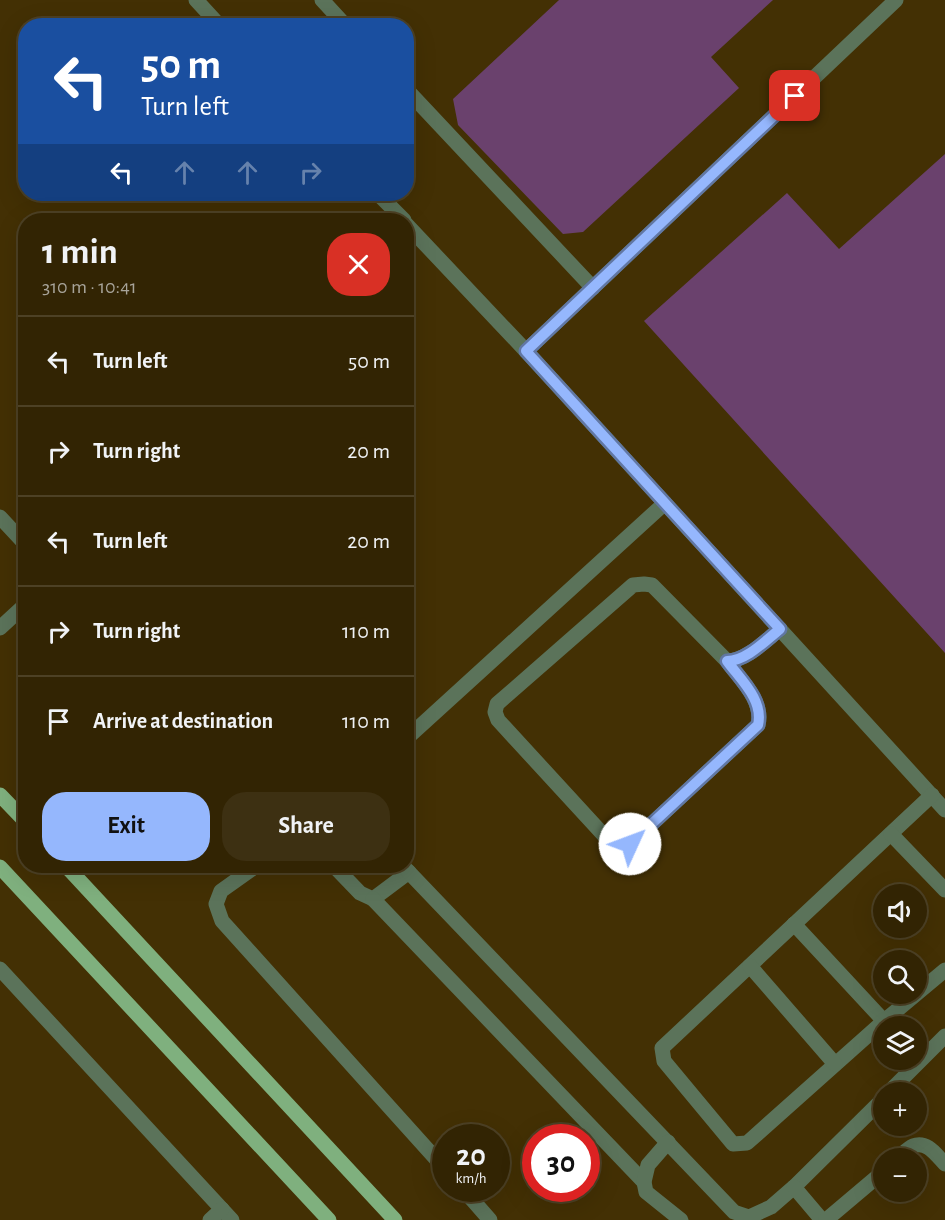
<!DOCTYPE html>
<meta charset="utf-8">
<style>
:root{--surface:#322403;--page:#3d3012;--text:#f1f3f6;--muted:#a8a49a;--line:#4d4125;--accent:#95b7fd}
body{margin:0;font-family:"Alegreya Sans",sans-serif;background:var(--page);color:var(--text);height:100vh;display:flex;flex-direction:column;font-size:22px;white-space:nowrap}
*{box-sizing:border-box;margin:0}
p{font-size:20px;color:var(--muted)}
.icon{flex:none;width:33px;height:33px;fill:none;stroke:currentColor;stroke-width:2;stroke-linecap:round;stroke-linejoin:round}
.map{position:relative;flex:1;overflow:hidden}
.sheet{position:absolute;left:18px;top:213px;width:396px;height:660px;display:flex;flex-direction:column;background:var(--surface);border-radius:24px;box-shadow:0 6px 24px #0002,0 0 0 2px var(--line)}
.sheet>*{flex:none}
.banner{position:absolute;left:18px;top:18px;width:396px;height:183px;border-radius:24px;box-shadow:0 6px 24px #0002,0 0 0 2px var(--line);background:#1a4fa0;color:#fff;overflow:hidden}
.fabs{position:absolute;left:873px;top:884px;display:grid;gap:12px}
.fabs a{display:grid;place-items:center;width:54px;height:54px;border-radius:50%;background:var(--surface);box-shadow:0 6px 24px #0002,0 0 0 2px var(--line);font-size:30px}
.speed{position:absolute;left:432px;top:1124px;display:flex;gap:12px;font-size:30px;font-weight:700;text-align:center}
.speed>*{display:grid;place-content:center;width:78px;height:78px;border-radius:50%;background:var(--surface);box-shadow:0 6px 24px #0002,0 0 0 2px var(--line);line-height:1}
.speed small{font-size:15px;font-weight:400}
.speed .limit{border:9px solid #d22;background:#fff;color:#111}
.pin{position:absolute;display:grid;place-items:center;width:51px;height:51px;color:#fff;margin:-26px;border-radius:12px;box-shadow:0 3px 9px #0006}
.me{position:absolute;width:66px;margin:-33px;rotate:47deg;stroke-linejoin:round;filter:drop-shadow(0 0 4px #0008)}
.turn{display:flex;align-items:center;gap:21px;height:126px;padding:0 24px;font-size:27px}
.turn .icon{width:78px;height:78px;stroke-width:2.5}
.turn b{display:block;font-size:42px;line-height:51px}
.lanes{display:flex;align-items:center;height:57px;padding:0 24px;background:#0003;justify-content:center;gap:30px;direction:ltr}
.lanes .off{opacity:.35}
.round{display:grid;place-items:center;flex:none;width:63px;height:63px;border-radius:24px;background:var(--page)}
.overview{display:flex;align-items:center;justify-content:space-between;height:102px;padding:0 24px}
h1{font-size:36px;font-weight:700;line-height:45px}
.cta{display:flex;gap:12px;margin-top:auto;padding:12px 24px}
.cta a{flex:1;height:69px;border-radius:24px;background:var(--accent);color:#111;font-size:24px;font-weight:700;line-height:69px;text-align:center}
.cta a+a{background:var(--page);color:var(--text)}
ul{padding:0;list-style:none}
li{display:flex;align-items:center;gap:18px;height:90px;padding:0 24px;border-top:2px solid var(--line)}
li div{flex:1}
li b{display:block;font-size:22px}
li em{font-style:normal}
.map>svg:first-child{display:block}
</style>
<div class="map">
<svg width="945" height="1220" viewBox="0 0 945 1220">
<rect width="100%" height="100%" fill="#433004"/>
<!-- green -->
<g fill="#6a416d">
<polygon points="559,0 773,0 711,57 739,88 583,232 563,234 458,125 453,99"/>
<polygon points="945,154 945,653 644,321 787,193 839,249"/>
</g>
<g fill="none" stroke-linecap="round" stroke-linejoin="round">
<!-- minor -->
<g stroke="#5b735a" stroke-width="15">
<polyline points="196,0 220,26"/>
<polyline points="322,0 346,26"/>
<polyline points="406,89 593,288"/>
<polyline points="378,194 404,220"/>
<polyline points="406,224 526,351 945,810"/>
<polyline points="526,351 896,0"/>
<polyline points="0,517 26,545"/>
<polyline points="0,628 26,604"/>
<path d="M727,661c13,18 37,40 31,64l-128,119 -11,2 -8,-3 -113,-123 -3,-8 2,-8 136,-119 11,-1 8,1 75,76c19,0 38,-20 53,-32"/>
<polyline points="406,739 665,503"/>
<polyline points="932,795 662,1048 664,1061 733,1144 747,1143 884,1021 945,970"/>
<polyline points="891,834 945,890"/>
<polyline points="256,866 221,891 216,904 222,921 446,1170"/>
<polyline points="334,866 360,893 373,899 409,872"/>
<polyline points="403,866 734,1212 749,1217 771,1207 794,1187 884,1098"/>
<polyline points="373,899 644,1182"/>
<polyline points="794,924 884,1021"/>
<polyline points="750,966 835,1064"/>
<polyline points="0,969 232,1220"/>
<polyline points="889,1092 945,1036"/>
<polyline points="668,1142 648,1165 644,1182 646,1192 681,1220"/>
<path d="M898,1158c5,-4 10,-10 15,-12 14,-6 24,10 32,18"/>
<polyline points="794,1187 822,1220"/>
<polyline points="462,1188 490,1220"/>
<polyline points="210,1220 222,1209"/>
<polyline points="826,1220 884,1171"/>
</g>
<!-- major -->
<g stroke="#7fb07e" stroke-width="15">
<polyline points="0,795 26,822"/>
<polyline points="66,866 395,1220"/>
<polyline points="0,867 329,1220"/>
</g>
</g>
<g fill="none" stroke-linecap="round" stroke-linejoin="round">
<!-- route casing -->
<g stroke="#6177a4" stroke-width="15">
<path id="route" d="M630,844l128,-119c6,-25 -18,-46 -31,-64 19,0 38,-20 53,-32l-254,-278 269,-255"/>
</g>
<!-- route -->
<use href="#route" stroke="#95b7fd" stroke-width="10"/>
</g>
</svg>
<div class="fabs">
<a><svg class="icon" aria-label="sound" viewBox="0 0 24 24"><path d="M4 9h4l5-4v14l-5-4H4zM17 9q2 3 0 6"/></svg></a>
<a><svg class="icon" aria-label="search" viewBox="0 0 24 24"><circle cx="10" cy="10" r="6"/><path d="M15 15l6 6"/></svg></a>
<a><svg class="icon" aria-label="layers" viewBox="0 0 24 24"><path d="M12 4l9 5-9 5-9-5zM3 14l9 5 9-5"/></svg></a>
<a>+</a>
<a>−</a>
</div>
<div class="speed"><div>20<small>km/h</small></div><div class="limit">30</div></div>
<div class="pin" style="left:795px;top:96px;background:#d93025"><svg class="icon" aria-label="arrive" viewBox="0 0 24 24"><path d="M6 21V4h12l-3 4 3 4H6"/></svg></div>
<svg class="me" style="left:630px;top:844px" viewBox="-20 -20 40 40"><circle r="19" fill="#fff"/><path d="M0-13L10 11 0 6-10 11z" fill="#95b7fd"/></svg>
<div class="banner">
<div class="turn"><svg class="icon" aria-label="left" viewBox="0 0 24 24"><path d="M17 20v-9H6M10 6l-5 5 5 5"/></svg><div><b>50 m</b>Turn left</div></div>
<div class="lanes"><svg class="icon" aria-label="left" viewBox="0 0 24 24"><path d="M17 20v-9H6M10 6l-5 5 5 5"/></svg><svg class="icon off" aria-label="ahead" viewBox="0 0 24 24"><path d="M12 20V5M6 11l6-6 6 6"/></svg><svg class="icon off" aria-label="ahead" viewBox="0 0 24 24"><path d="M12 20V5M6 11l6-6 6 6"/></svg><svg class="icon off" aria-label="right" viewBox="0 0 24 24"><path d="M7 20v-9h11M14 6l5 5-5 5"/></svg></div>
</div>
<section class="sheet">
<div class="overview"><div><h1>1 min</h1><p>310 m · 10:41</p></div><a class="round" style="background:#d93025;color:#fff"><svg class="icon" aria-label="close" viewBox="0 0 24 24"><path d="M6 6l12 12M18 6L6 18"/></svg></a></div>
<ul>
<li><svg class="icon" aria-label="left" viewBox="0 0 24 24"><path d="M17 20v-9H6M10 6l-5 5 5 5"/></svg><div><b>Turn left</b></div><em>50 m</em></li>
<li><svg class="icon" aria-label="right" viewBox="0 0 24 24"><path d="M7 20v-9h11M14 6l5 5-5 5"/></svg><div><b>Turn right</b></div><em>20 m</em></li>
<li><svg class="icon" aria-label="left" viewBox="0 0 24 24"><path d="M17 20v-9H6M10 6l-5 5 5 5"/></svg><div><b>Turn left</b></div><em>20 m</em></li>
<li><svg class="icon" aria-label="right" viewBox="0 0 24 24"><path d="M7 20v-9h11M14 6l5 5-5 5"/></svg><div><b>Turn right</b></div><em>110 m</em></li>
<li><svg class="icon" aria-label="arrive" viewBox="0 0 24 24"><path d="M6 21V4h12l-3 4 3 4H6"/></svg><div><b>Arrive at destination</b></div><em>110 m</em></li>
</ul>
<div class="cta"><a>Exit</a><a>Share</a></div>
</section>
</div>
